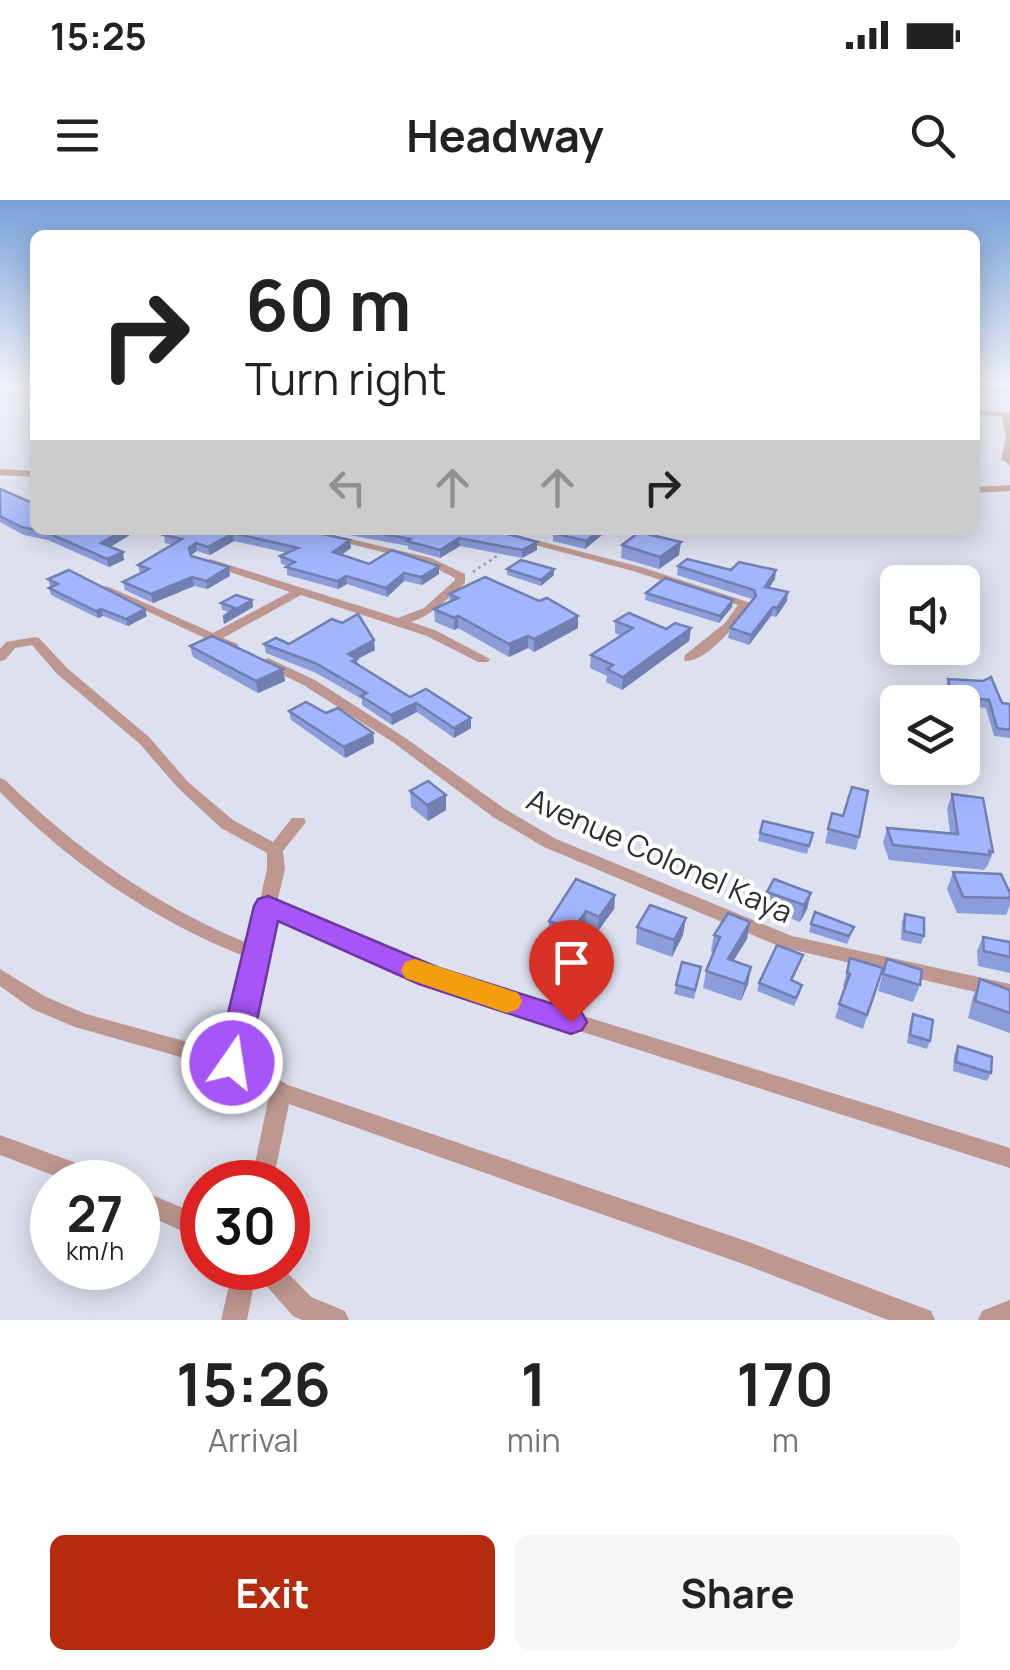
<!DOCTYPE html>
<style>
:root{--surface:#fff;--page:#f6f6f6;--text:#222;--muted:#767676;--accent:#b62a0e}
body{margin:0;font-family:Manrope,sans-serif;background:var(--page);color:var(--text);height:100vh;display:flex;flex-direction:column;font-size:38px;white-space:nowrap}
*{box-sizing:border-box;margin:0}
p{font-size:32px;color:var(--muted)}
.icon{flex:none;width:55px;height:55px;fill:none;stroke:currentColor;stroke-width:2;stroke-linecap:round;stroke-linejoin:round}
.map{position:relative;height:1120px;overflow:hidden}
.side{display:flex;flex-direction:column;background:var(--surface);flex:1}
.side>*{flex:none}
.banner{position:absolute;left:30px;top:30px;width:950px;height:305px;border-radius:15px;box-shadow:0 5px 25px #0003;background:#fff;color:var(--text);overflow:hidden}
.controls{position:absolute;left:880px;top:365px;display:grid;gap:20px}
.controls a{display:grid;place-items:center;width:100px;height:100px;border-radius:15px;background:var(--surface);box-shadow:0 5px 25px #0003;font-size:50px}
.speed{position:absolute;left:30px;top:960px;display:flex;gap:20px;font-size:50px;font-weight:700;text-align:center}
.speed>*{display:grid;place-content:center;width:130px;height:130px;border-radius:50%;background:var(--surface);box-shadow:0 5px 25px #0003;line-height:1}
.speed small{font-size:25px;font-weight:400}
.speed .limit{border:15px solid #d22;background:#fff;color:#111}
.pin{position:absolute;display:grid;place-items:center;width:85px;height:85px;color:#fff;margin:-102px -42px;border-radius:50% 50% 50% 0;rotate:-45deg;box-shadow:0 0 10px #0007}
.pin .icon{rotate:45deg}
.me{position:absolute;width:110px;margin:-55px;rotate:13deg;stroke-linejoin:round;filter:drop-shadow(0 0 8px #0008)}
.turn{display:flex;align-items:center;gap:35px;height:210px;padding:0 50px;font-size:45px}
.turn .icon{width:130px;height:130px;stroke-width:2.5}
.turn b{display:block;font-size:70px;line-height:85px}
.lanes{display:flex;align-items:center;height:95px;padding:0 50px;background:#0003;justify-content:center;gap:50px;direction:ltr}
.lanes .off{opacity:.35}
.eta{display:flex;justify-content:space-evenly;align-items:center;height:170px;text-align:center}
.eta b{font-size:60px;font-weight:700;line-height:70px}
.button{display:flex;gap:20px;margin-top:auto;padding:20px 50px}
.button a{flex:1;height:115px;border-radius:15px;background:var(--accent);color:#fff;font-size:40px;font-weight:700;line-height:115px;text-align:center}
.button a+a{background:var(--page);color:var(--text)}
.status{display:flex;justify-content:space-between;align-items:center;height:70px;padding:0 50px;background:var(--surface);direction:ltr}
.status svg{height:28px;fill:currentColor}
header{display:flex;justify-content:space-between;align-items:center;height:130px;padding:0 50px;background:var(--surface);font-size:45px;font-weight:700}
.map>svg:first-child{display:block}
</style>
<div class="status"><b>15:25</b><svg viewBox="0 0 49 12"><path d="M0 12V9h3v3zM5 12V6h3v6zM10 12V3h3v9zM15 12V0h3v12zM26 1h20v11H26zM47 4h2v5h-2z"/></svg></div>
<header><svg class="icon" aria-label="menu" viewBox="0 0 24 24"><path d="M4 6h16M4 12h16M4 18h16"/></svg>Headway<svg class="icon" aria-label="search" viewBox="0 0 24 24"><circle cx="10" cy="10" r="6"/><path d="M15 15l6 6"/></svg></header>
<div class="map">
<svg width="1010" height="1120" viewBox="0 0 1010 1120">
<rect width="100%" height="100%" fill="#dde1ef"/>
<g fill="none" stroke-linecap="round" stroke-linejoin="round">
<!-- path -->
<polyline stroke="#9699a3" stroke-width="2.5" stroke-dasharray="2.5 4" stroke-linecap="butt" points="473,372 500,354"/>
<!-- minor -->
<g fill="#be9890" fill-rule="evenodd">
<polygon points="975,184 1010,190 1010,194 975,188"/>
<polygon points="975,210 1010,213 1010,265 1001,259 1006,238 1002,217 975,214"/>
<polygon points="0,269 35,271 35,277 0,275"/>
<polygon points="1010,285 1010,291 975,293 975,287"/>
<path d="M294,330h18l119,28 34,16v9c-18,16 -32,32 -54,39l24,8 55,29 -2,3h-10l-51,-26 -126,-41 -78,43 15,6v6l-5,1 -134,-62 6,-3 4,1 104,46 77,-41 -84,-28 -2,-2 6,-3 188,59 26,-10 31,-28v-2l-32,-16z"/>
<path d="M479,330h17l145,37 110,36c-12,18 -43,59 -66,58l-1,-3 1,-3 40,-32 13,-18 -105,-34z"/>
<path d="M35,437l4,1 28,30 82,69 39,45 45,38 40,22 19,-24h12l2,4 -23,29 2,18 -8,34 158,67 575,178v20l-588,-187 -148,-65 -31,143 45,26 458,156 185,70 4,9h-47l-142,-55 -457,-161 -16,78h-22l18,-86 -43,-26 -151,-43 -43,-18 -32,-23v-17l46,28 40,17 138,38 22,-95c-93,-37 -176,-93 -246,-165v-14l5,2c71,69 152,127 245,164l17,-75v-16l-46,-25 -43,-40 -39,-45 -82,-69 -25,-29 -17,3 -10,12 -5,1v-12l6,-7z"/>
<polygon points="268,458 315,480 404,537 505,609 556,639 792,736 1010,784 1010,800 781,747 544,647 493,617 394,543 305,486 263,465 261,462"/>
<polygon points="0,935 106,974 110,982 71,982 0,955"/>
<polygon points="138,989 202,1016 202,1040 138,1011"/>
<polygon points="233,1068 283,1068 311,1097 345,1111 349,1120 302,1120 293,1116 256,1074 247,1120 221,1120"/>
<polygon points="1010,1100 1010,1120 978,1120 982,1111"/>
</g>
</g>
<!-- wall -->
<g fill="#8b9dda">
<polygon points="0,289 35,330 138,330 110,346 123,352 124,360 109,367 48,340 24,335 0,322"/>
<polygon points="305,330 351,348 341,355 369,364 439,366 439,374 422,385 404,381 387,397 347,384 338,389 287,375 287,366 281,364 280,356 287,353 234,341 210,355 197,351 191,355 230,376 207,389 194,386 153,403 125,390 123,382 140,373 138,365 173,345 165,343 164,335"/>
<polygon points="323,330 493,330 537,350 522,358 460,346 440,358 408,349 408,346"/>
<polygon points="557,330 608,330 585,349 553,341 553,333"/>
<polygon points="622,345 679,355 659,369 621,358"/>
<polygon points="678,366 731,370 775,379 769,388 787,401 776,417 771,416 749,445 728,438 730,428 752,399 677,375"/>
<polygon points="507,369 554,375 541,386 507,375"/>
<polygon points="48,379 147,416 128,426 103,416 98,418 51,395 49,388 52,387 50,386"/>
<polygon points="646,393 732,407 719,423 645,400"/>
<polygon points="449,394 578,428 534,452 528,448 509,457 458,428 454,430 435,422 434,409 450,402"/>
<polygon points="252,400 253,407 224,424 223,417 229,412 222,410 221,403"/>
<polygon points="615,421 666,429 691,428 689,441 622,490 606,482 607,476 590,468 591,455 620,436 615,433"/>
<polygon points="264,444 289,444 375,450 357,459 357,464 410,497 471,518 471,528 454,538 417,512 392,525 362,505 362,499 316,473 266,453"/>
<polygon points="190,446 283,469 285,481 258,493 193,457"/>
<polygon points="948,479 1002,503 1010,504 1010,538 994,536 986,508 962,505 962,502 949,502 946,487"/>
<polygon points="289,511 326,513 373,533 374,543 345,558 291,520"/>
<polygon points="410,591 446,610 428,621 411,607"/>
<polygon points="952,594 993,652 987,667 986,667 984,670 889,660 883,643 887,628 950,633 947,609"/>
<polygon points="832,613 859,637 856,650 825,643"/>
<polygon points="763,621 813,633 807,654 758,641"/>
<polygon points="953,672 1010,693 1010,705 1006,715 957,713 947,689"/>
<polygon points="767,692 811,693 807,709 800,722 763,708"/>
<polygon points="615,695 614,709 598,731 585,726 572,745 549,735 549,721"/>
<polygon points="905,714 924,736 921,744 901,740 902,722"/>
<polygon points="750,722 747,739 733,761 751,767 748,784 741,801 703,788 706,771 714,753 711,751 714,735"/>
<polygon points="811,724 851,735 847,744 809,732"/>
<polygon points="637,727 683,735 672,757 636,744"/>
<polygon points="983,737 1010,742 1010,773 978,766 977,751"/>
<polygon points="850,758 883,768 863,829 835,818 845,787 843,787"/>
<polygon points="887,759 920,785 913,802 878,791"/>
<polygon points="800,763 792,781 800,793 794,806 757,791 759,783"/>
<polygon points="701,767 694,799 674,794 676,785"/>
<polygon points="980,779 1010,790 1010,833 968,818 973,796"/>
<polygon points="913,814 930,841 927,849 907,843 910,823"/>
<polygon points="958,846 991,873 987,881 953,871 954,855"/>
</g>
<!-- shaded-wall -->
<g fill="#717fb1">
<polygon points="123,330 138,330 104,351 101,343"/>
<polygon points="599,330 608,330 585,349 586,341"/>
<polygon points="233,333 234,341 210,355 208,347"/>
<polygon points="459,338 460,346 440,358 440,350"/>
<polygon points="350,340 351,348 334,360 333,352"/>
<polygon points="537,342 537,350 522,358 522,350"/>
<polygon points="681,342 679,355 659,369 660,357"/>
<polygon points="196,343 197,351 190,356 189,348"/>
<polygon points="123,352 124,360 109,367 107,359"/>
<polygon points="439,366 439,374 422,385 421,377"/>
<polygon points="229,367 230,376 207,389 206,381"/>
<polygon points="554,369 554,375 541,386 541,380"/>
<polygon points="776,370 775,379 764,396 765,387"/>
<polygon points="404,373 404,381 387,397 386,388"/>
<polygon points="346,376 347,384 338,389 337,381"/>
<polygon points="192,377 194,386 153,403 151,394"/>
<polygon points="788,392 787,401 776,417 777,408"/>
<polygon points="252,400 253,407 224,424 223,417"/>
<polygon points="733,400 732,407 719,423 720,416"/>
<polygon points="773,407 771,416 749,445 751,435"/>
<polygon points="101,409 103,416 98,418 96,411"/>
<polygon points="145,409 147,416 128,426 126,419"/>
<polygon points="458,416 458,428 454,430 454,418"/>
<polygon points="578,416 578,428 534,452 534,439"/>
<polygon points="691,428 689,441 622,490 623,477"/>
<polygon points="528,436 528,448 509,457 509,444"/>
<polygon points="374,440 375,450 357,459 358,468 348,454"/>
<polygon points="283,469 285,481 258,493 256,481"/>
<polygon points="416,503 417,512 392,525 391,515"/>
<polygon points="471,518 471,528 454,538 454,528"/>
<polygon points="373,533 374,543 345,558 344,547"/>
<polygon points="446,595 446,610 428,621 427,605"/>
<polygon points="811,693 807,709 800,722 804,705"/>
<polygon points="615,695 614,709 598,731 599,717"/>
<polygon points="586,711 585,726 572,745 573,730"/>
<polygon points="686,718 683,735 672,757 674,740"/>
<polygon points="750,722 747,739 724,776 728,759"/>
<polygon points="751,767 748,784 741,801 745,784"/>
</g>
<!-- building -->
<g fill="#a2b6fd" stroke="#717fb1" stroke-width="2.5">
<polygon points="0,289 35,304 35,330 22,327 0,316"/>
<polygon points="37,330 123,330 101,343 123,352 107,359 46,332"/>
<polygon points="172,330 305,330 350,340 333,352 369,364 392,350 439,366 421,377 404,373 386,388 346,376 337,381 286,367 295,362 280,356 298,348 233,333 208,347 196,343 189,348 191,356 229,367 206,381 192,377 151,394 123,382 149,369 138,365 182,339 164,335"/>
<polygon points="362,330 493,330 537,342 522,350 459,338 440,350 407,341 410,339"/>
<polygon points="557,330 599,330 586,341 553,333"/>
<polygon points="639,332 681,342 660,357 622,345"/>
<polygon points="687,359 731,370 739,362 776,370 765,387 788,392 777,408 773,407 751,435 730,428 756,396 754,390 678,366"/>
<polygon points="521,360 554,369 541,380 507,369"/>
<polygon points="69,370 145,409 126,419 101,409 96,411 49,388 58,384 48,379"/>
<polygon points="485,377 539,401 547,398 578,416 534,439 528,436 509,444 458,416 454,418 434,409 458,398 449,394"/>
<polygon points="665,378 733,400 720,416 646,393"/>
<polygon points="236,395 252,400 223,417 235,408 221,403"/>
<polygon points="629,413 666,429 675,423 691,428 623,477 607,469 613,465 591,455 633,428 615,421"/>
<polygon points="358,414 374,440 348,454 357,459 352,461 410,497 426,489 471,518 454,528 416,503 391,515 361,496 367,493 315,463 264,444 276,438 289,444 332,419 342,423"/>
<polygon points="212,436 283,469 256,481 190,446"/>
<polygon points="991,477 1002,503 1010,504 1010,530 997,528 989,500 952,496 948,479 983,481"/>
<polygon points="306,502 326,513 338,508 373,533 344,547 289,511"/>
<polygon points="428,581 446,595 427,605 410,591"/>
<polygon points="852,587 868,591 859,637 828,629 832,613 843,616"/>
<polygon points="952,594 983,598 993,652 989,651 990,655 893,645 887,628 958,634"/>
<polygon points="763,621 813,633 809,646 760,633"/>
<polygon points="953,672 1001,674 1010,693 1010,698 963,697"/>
<polygon points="576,679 615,695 599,717 586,711 573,730 549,721"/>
<polygon points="774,679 811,693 804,705 767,692"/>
<polygon points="650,705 686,718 674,740 637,727"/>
<polygon points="815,712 854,727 849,736 811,724"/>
<polygon points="728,713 750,722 728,759 751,767 745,784 706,771 720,737 714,735"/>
<polygon points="905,714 924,718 924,736 904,731"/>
<polygon points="983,737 1010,742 1010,757 984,751"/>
<polygon points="777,745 803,755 791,780 802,785 796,798 759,783"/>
<polygon points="850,758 883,768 867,815 839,804 850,774 847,773"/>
<polygon points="887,759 922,770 920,785 883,774"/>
<polygon points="682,762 701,767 695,790 676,785"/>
<polygon points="980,779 1010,790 1010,813 975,801"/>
<polygon points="913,814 933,820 930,841 910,835"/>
<polygon points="958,846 992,857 991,873 956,862"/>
</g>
<!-- sky -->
<linearGradient id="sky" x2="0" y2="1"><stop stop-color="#77a0da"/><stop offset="0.54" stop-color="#f0f2f8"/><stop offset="1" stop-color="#f0f2f8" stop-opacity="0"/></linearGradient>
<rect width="1010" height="339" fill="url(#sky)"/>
<!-- route -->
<polygon fill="#a855f7" stroke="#6d37a1" stroke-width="2.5" points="268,696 439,768 582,813 587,822 582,830 571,834 419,784 278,721 248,863 243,873 232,877 221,873 216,863 254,706 258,699"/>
<!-- slow -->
<polygon fill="#f59e0b" points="415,759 518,793 522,801 518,809 507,813 405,778 401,770 405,762"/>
<g text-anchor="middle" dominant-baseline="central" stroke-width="8" stroke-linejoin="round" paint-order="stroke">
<!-- street labels -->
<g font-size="30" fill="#2c2e33" stroke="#fff">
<text transform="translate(660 655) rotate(24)">Avenue Colonel Kaya</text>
</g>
</g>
</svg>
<div class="controls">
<a><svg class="icon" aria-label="sound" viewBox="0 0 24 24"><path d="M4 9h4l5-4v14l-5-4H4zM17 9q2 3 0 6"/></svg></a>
<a><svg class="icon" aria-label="layers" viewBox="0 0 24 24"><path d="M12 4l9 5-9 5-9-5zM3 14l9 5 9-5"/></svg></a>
</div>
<div class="speed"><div>27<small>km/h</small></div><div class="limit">30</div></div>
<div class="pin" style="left:571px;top:822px;background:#d93025"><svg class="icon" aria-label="arrive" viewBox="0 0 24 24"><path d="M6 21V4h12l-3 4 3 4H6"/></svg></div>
<svg class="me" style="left:232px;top:863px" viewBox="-20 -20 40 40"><circle r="17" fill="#a855f7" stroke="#fff" stroke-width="3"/><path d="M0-11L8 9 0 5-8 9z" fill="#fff"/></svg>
<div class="banner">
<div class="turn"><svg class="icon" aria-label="right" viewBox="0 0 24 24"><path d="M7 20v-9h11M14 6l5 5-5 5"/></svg><div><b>60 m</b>Turn right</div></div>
<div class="lanes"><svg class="icon off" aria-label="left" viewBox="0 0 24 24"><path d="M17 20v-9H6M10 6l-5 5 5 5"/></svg><svg class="icon off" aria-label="ahead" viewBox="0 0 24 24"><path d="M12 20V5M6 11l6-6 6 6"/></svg><svg class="icon off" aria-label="ahead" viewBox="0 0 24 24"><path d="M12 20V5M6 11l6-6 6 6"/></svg><svg class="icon" aria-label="right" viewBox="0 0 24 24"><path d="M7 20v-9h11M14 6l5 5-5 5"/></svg></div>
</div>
</div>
<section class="side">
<div class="eta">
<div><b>15:26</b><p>Arrival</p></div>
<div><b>1</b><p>min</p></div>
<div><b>170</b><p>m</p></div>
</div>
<div class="button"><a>Exit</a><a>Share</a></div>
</section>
